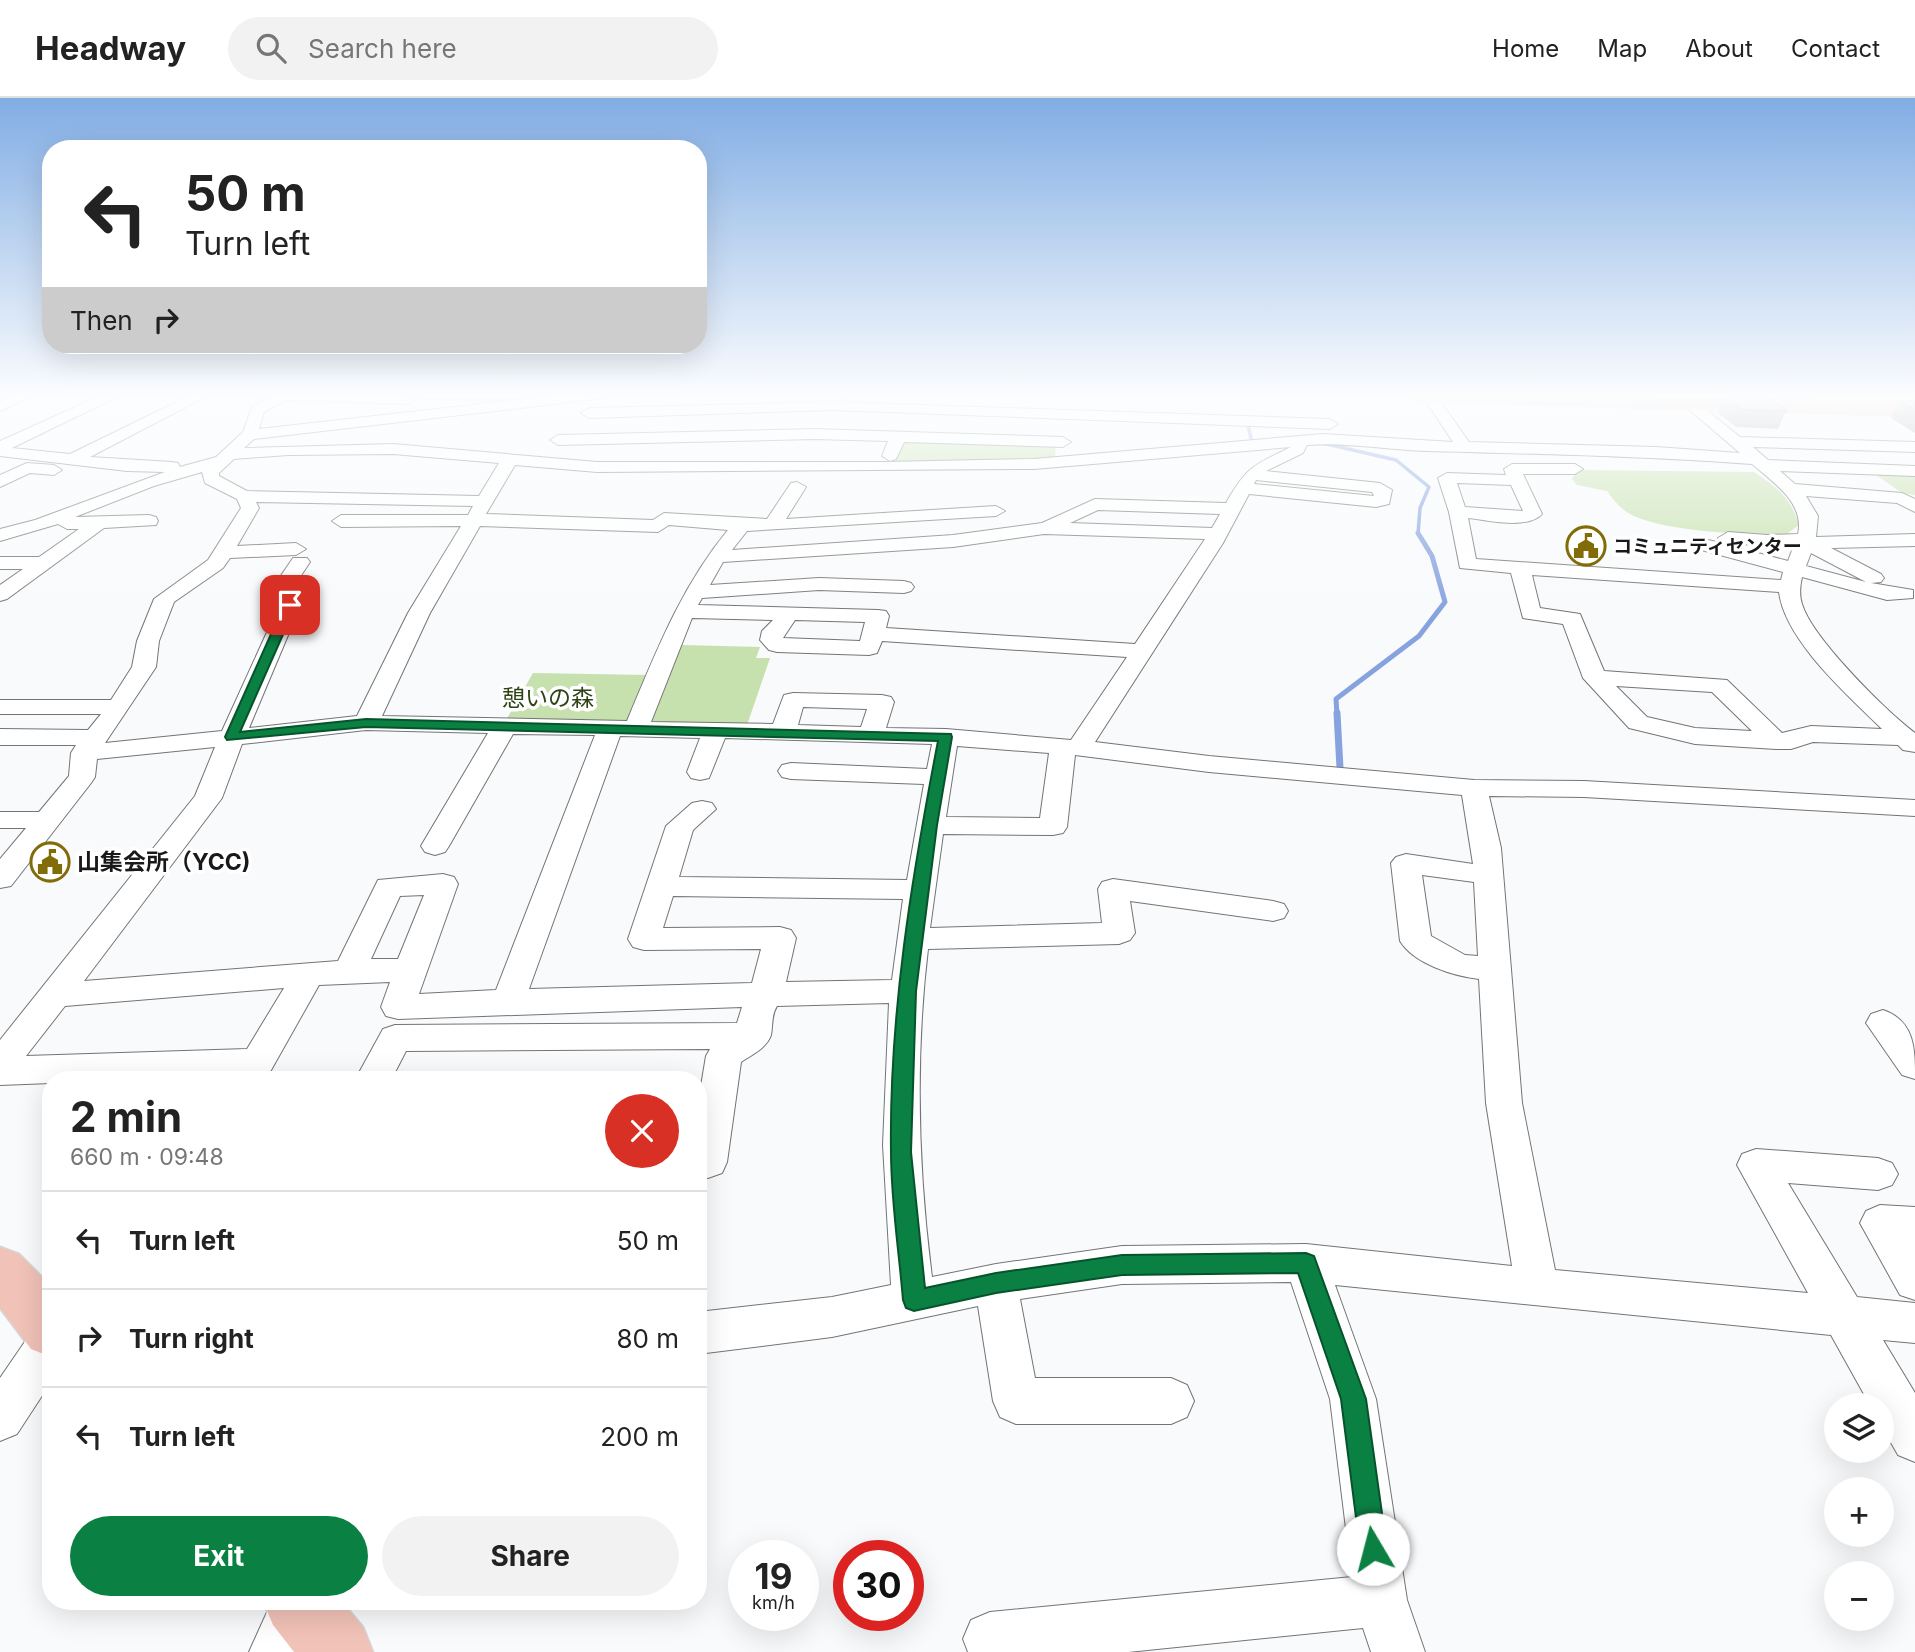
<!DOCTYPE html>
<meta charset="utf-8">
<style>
:root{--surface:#fff;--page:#f2f2f2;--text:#222;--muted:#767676;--line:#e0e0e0;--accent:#0b8043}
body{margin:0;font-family:Inter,"Noto Sans JP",sans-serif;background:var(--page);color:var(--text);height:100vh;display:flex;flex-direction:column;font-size:26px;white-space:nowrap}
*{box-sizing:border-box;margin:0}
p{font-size:23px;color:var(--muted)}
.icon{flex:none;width:38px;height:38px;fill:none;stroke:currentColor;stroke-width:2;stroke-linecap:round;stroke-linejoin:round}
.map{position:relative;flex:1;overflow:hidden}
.sheet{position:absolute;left:42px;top:973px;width:665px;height:539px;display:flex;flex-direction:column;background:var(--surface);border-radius:28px;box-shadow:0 7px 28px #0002}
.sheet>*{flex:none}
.guide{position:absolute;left:42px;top:42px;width:665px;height:214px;border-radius:28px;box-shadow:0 7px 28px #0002;background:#fff;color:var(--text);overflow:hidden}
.tools{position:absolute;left:1824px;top:1295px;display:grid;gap:14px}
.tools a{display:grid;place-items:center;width:70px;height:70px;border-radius:50%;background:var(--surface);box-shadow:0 7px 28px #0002;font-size:35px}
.speed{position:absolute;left:728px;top:1442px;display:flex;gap:14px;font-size:35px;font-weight:700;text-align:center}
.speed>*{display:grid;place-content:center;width:91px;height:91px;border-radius:50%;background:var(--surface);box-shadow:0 7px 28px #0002;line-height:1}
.speed small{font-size:18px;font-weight:400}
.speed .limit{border:10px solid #d22;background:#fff;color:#111}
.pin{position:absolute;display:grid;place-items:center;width:60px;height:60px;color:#fff;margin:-30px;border-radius:14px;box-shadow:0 4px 10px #0006}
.me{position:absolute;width:77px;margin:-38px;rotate:352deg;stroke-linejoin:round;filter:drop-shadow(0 0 5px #0008)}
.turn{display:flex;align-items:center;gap:24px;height:147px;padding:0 28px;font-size:32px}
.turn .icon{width:91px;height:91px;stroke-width:2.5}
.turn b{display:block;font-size:49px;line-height:60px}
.then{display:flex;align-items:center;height:66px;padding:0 28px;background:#0003;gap:14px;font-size:26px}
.round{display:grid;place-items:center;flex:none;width:74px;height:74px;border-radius:37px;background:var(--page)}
.overview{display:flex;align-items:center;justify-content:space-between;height:119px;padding:0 28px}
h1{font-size:42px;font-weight:700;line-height:52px}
.action{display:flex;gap:14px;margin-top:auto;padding:14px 28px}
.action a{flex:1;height:80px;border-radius:42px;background:var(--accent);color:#fff;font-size:28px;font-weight:700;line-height:80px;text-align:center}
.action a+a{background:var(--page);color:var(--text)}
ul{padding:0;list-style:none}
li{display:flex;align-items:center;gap:21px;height:98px;padding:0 28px;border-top:2px solid var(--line)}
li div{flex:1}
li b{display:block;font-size:26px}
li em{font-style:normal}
header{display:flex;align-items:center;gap:42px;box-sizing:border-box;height:98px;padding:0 35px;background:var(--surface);border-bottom:2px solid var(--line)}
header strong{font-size:33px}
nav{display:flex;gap:38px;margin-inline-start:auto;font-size:24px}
.search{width:490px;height:63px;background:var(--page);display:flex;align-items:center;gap:18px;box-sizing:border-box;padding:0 24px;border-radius:38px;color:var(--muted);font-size:26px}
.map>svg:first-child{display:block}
</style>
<header>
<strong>Headway</strong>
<div class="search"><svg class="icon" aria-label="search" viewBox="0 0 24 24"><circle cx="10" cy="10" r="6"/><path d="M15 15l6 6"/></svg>Search here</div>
<nav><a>Home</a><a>Map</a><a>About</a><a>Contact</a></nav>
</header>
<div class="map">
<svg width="1915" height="1554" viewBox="0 0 1915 1554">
<rect width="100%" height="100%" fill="#f9fafc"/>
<!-- commercial -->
<polygon fill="#fceeda" points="1689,297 1915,297 1915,305 1692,298"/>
<!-- green -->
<g fill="#c6e1ad">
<polygon points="905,342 1056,346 1055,361 895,366"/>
<path d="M1577,372l177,2c23,15 37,26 45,53l-15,11c-44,-3 -110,-3 -150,-20 -12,-5 -20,-15 -27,-25l-30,-6 -5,-6z"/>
<polygon points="1872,374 1915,375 1915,397 1902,395"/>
<polygon points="681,547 760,549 756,560 770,560 746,630 643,627"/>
<polygon points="533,575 648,577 628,627 505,624"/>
</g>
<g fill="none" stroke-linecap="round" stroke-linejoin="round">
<!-- stream-far2 -->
<g stroke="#87a3df" stroke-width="3.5">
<polyline points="400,299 502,303 563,297"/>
<polyline points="840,311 848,297"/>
<polyline points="1240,325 1248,327 1252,345 1259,345"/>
<polyline points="1318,344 1396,362 1429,389 1420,410 1418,436"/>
</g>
<!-- stream-far1 -->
<polyline stroke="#87a3df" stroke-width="5" points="1337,617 1336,601 1419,538 1445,504 1432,458 1418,435"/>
<!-- stream -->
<polyline stroke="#87a3df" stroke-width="7" points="1337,615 1340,670"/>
<!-- minor casing -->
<g stroke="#737476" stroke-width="2">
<g id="minor">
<polygon points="16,297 35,297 0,313 0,304"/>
<path d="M102,297h19l-109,53 58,6 121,-59h18l-119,62 82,5 6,1 2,4 36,-10 27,-25 9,-25 14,-8 -7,-4c23,0 146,-5 156,5l-7,4 -122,-4 -22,12 -5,17 301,-34h44l-7,4 -343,40 -10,9 149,-4 204,18h288l149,-3 289,-25 130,8 -31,-47h14l33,47 187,5 84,6 -68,-58h16l52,42 175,5v10l-162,-5 15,13 147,6v10l-135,-5 15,13 107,9 13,6v13l-18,-9 -91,-7 12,20 -2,21 99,-3v12l-84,2 50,26 3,4 -3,4 -10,1 42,7v8l-26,2 -85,-23c-2,9 -3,18 0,27 10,34 84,107 113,129v19l-12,-2 -5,-5 -85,-3 -22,7h-15l-81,-5 -66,-16 -46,-50 -20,-54 -40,-6 -12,-45 -51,-5 -11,-56 -11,-34 9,-5 59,2 -2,-6 8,-5h63l8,5 -8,5h-52l19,40c-15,16 -54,6 -74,4l8,41 305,21 2,-8 -89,-24 -3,-4 10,-6 87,23 6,-16 -66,-1 -10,-6 10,-6 39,3 31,-1c7,-31 -25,-52 -46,-70 -108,-8 -215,-10 -324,-13 -40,-1 -81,-9 -121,-6l-4,8 -37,18 114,12 12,7 -3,14 -13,3 -127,-13 -26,49 -128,199 114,14 265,24 110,1 331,19v16l-331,-19 -95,-1 12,52 21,255 33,167 253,23 -71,-128 5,-11 14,-5 122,9 14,5 6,11 -6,11 -14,5 -90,-7 69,114 58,6v40l-32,-3 32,53v69l-17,-7 -17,-30v-20h-11l-39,-70 -496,-50 41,114 31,201 18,52h-54l-8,-24 -235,24h-160l-5,-13 8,-19 19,-8 362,-35 -22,-178 -39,-117 -169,2 -102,15 15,79h136l16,7 7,16 -7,16 -16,7h-155l-16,-7 -7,-16 -15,-95 -146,31 -134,17v-42l134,-15 59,-12 -8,-140 6,-142 -112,3c-6,10 -4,19 -6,29 -4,13 -20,20 -30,27l-14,100 -5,11 -14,5 -10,-1v-73l8,-48 4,-7 -304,2 -15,29h-36l28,-51 12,-4 342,-2 5,-16 -344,12 -12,-3 -5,-9 9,-25 -71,3 -49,87 -13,3 -206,5v3l-51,2v-45l195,-244 20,-49 -118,12 -2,18 -4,6 -80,103 -11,2v-29l26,-31h-26v-16h39l30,-36 2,-23 5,-8h-76v-16l88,1 13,-16h-101v-14h111l21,-33 5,-26 17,-42 54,-39 33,-52 -4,-9 -32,-16 -3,-11 -48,14 -79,31 74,-2 7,2 2,4 -2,4 -52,3 -97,71 -7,2v-16l23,-16h-23v-12h39l40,-28h-12l-9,-5 -58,17v-12l35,-9 130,-48 -38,-1 -127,-15v-15zM1291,349c-38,19 -43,18 -65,56l-131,-4 -53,24 -89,12 -221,15 15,-19 249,-15 9,-5 -9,-5 -210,13 20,-32 -9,-5 -6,1 -24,36 -103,-6 -11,7 -167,-6 29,-49 82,7 437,-3zM393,356l106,9 -20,33 -232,-5 -28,-15v-3l15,-14 54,-4zM1256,382l116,12 2,4 -120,-12zM1457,385l54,2 12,26 -58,-4zM256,404l217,4 -5,9h-127l-9,6 9,6 120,-1 -53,87 -51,103 -108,12 61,-145 -3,-4 -7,-2 10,-15 -3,-4h-14l-15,22 3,4 7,2 -66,145 -117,12 51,-76 3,-26 15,-39 49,-34 7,-10 66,-3 10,-6 -10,-6 -59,3 22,-38zM1098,412l122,4 -8,14 -142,-5zM669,427l59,5c-47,57 -72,122 -101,191l-245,-5 48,-103 50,-87 178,6zM1044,436l161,5 -70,105 -249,-16 3,-12 -3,-5 -8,-1 -180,-5 4,-7 117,-8 85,3 7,-2 3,-4 -3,-4 -7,-2 -85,-3 -109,7 13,-23 230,-15zM1811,455l55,29 -60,-16zM1532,477l247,17c6,49 70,104 103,137l-71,-3 -29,7 -55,-53 -123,-9 -24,-57 -40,-6zM692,520l81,2 -11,11 -2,9 9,10 8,2 92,3 8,-2 5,-12 245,16 -56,83 -125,-11 -60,-1 8,-26 -3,-5 -9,-2 -89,-2 -9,2 -11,29 -122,-2zM795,522l70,2 -5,19 -77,-3zM1616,588l96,6 40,39 -57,-3 -48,-11zM803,609l64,2 -6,18 -63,-2zM366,632l122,3 -67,113 4,6 10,3 10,-3 4,-6 64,-112 82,1 -99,255 -77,4 39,-110 -4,-7 -11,-3 -65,6 -40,81 -254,20 138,-183 20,-54zM620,638l80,2 -13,34 4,6 9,2 9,-2 16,-40 207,6 -5,25 -136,-6 -9,2 -4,6 4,6 9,2 133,5 -17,96 -228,-3 14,-47 23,-21 -4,-6 -10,-2 -10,2 -26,23 -38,113 5,8 11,3 117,-1 -9,34 -223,6zM957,648l92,7 -9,65 -94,-1zM1075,657l134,17 253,23 11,69 -67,-10 -10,3 -5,6 9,78c14,23 54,35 79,38l7,124 26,163 -206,-22 -184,2 -126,18 -64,13c-14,-109 -17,-219 -4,-328l191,-5 11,-4 5,-7 -5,-32 143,20 11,-3 4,-7 -4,-7 -11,-3 -160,-22 -11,3 -4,7 4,34 -172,5 13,-94 110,1 10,-2 4,-6zM1422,777l52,7 4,74 -13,-1 -34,-19zM424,797l-26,64h-27l29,-63zM673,798l230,3 -11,81 -106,2 10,-44 -5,-8 -11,-3 -117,1zM284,890l-37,61 -221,7 39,-50z"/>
<polygon points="833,304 1330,321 1338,326 1330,331 833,312 589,320 581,315 589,310"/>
<polygon points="814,331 1063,339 1071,344 1063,349 904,344 896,361 890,363 882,358 888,343 814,341 558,347 550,342 558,337"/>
<polygon points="27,365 54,367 62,372 54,377 30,375 0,389 0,377"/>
<path d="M1883,912c32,11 32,39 32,69l-13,-4 -36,-52 5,-9z"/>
<polygon points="1880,1107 1915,1109 1915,1202 1900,1197 1860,1125 1866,1113"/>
<polygon points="51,1223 51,1284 17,1336 0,1343 0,1280 35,1229"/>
<polygon points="272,1503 324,1503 304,1554 249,1554"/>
</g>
</g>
<!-- major casing -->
<g stroke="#d6d6d6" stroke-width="3">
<g id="major">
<polygon points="1408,297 1601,297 1915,306 1915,318 1417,303 1410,301"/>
<polygon points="0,1149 19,1156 51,1188 51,1259 31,1251 0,1210"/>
<polygon points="263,1503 341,1503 363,1529 373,1554 294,1554 273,1527"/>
</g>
</g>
<!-- minor -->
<use href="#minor" fill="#fff" fill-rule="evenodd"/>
<!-- major -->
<use href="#major" fill="#f1c2b7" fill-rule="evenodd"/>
</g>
<!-- wall -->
<g fill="#a7a6a4">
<polygon points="1696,297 1727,297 1727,298 1786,313 1778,331 1736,329 1718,315 1724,298"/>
<polygon points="1899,303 1915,303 1915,335 1891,320"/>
</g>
<!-- building -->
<g fill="#c2c1bf" stroke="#888786" stroke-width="2">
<polygon points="1725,298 1766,299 1786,313 1743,312"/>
<polygon points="1899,303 1915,303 1915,312"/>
</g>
<!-- sky -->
<linearGradient id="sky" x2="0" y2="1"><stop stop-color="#81ade4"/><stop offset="0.58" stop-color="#fcfdfe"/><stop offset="1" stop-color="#fcfdfe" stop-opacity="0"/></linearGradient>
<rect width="1915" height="514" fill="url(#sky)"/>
<!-- route -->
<path fill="#0b8043" stroke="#07532c" stroke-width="2" d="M290,503l6,4 -56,127 126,-13 585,15 1,3 -15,88 -21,166 -5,161 14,136 71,-15 126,-18 184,-2 8,3 52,143 21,150 -4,9 -10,4 -9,-4 -4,-9 -19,-150 -43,-126 -176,2 -126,18 -82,18 -8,-3 -3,-8c-4,-49 -12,-99 -12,-148 -2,-138 21,-276 47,-411l-572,-14 -139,13 -2,-3 59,-132z"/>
<!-- icons -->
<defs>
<g id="civic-ring" transform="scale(2.0125)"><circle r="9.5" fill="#fff" stroke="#816c07" stroke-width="1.5"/><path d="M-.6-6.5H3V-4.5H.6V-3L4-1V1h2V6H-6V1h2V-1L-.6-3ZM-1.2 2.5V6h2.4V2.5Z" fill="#816c07"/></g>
</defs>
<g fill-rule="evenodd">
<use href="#civic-ring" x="1586" y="448"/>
<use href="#civic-ring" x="50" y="764"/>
</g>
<g text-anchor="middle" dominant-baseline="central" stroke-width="7" stroke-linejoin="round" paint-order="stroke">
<!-- far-poi labels -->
<g font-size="19" font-weight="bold" fill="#19191a" stroke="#fff" text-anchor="start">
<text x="1613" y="448">コミュニティセンター</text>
</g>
<!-- park labels -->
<g font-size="23" fill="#2e4315" stroke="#fff">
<text x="548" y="600">憩いの森</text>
</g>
<!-- poi labels -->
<g font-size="23" font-weight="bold" fill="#19191a" stroke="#fff" text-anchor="start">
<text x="77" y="764">山集会所（YCC)</text>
</g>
</g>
</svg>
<div class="tools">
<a><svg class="icon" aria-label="layers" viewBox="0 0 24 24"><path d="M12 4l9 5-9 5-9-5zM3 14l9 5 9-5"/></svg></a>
<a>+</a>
<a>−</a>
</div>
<div class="speed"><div>19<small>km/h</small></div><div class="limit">30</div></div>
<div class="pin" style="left:290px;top:507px;background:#d93025"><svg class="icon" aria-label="arrive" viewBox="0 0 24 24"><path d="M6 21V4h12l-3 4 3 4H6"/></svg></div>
<svg class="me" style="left:1373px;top:1451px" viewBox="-20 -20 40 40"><circle r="19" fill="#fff"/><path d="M0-13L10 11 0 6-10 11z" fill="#0b8043"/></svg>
<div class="guide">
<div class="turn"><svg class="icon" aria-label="left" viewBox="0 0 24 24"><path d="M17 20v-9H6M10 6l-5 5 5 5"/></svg><div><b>50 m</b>Turn left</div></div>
<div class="then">Then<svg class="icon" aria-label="right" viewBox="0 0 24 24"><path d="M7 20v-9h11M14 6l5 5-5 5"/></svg></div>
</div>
<section class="sheet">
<div class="overview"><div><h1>2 min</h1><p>660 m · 09:48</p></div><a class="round" style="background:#d93025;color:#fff"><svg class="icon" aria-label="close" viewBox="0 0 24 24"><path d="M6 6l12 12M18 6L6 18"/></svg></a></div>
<ul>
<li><svg class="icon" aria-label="left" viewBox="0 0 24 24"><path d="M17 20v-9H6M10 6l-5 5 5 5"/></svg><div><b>Turn left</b></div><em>50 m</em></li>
<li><svg class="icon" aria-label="right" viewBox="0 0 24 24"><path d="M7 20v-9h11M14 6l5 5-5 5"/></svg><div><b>Turn right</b></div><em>80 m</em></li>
<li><svg class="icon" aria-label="left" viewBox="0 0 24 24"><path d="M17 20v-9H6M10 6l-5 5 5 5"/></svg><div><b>Turn left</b></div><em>200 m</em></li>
</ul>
<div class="action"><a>Exit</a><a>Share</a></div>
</section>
</div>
